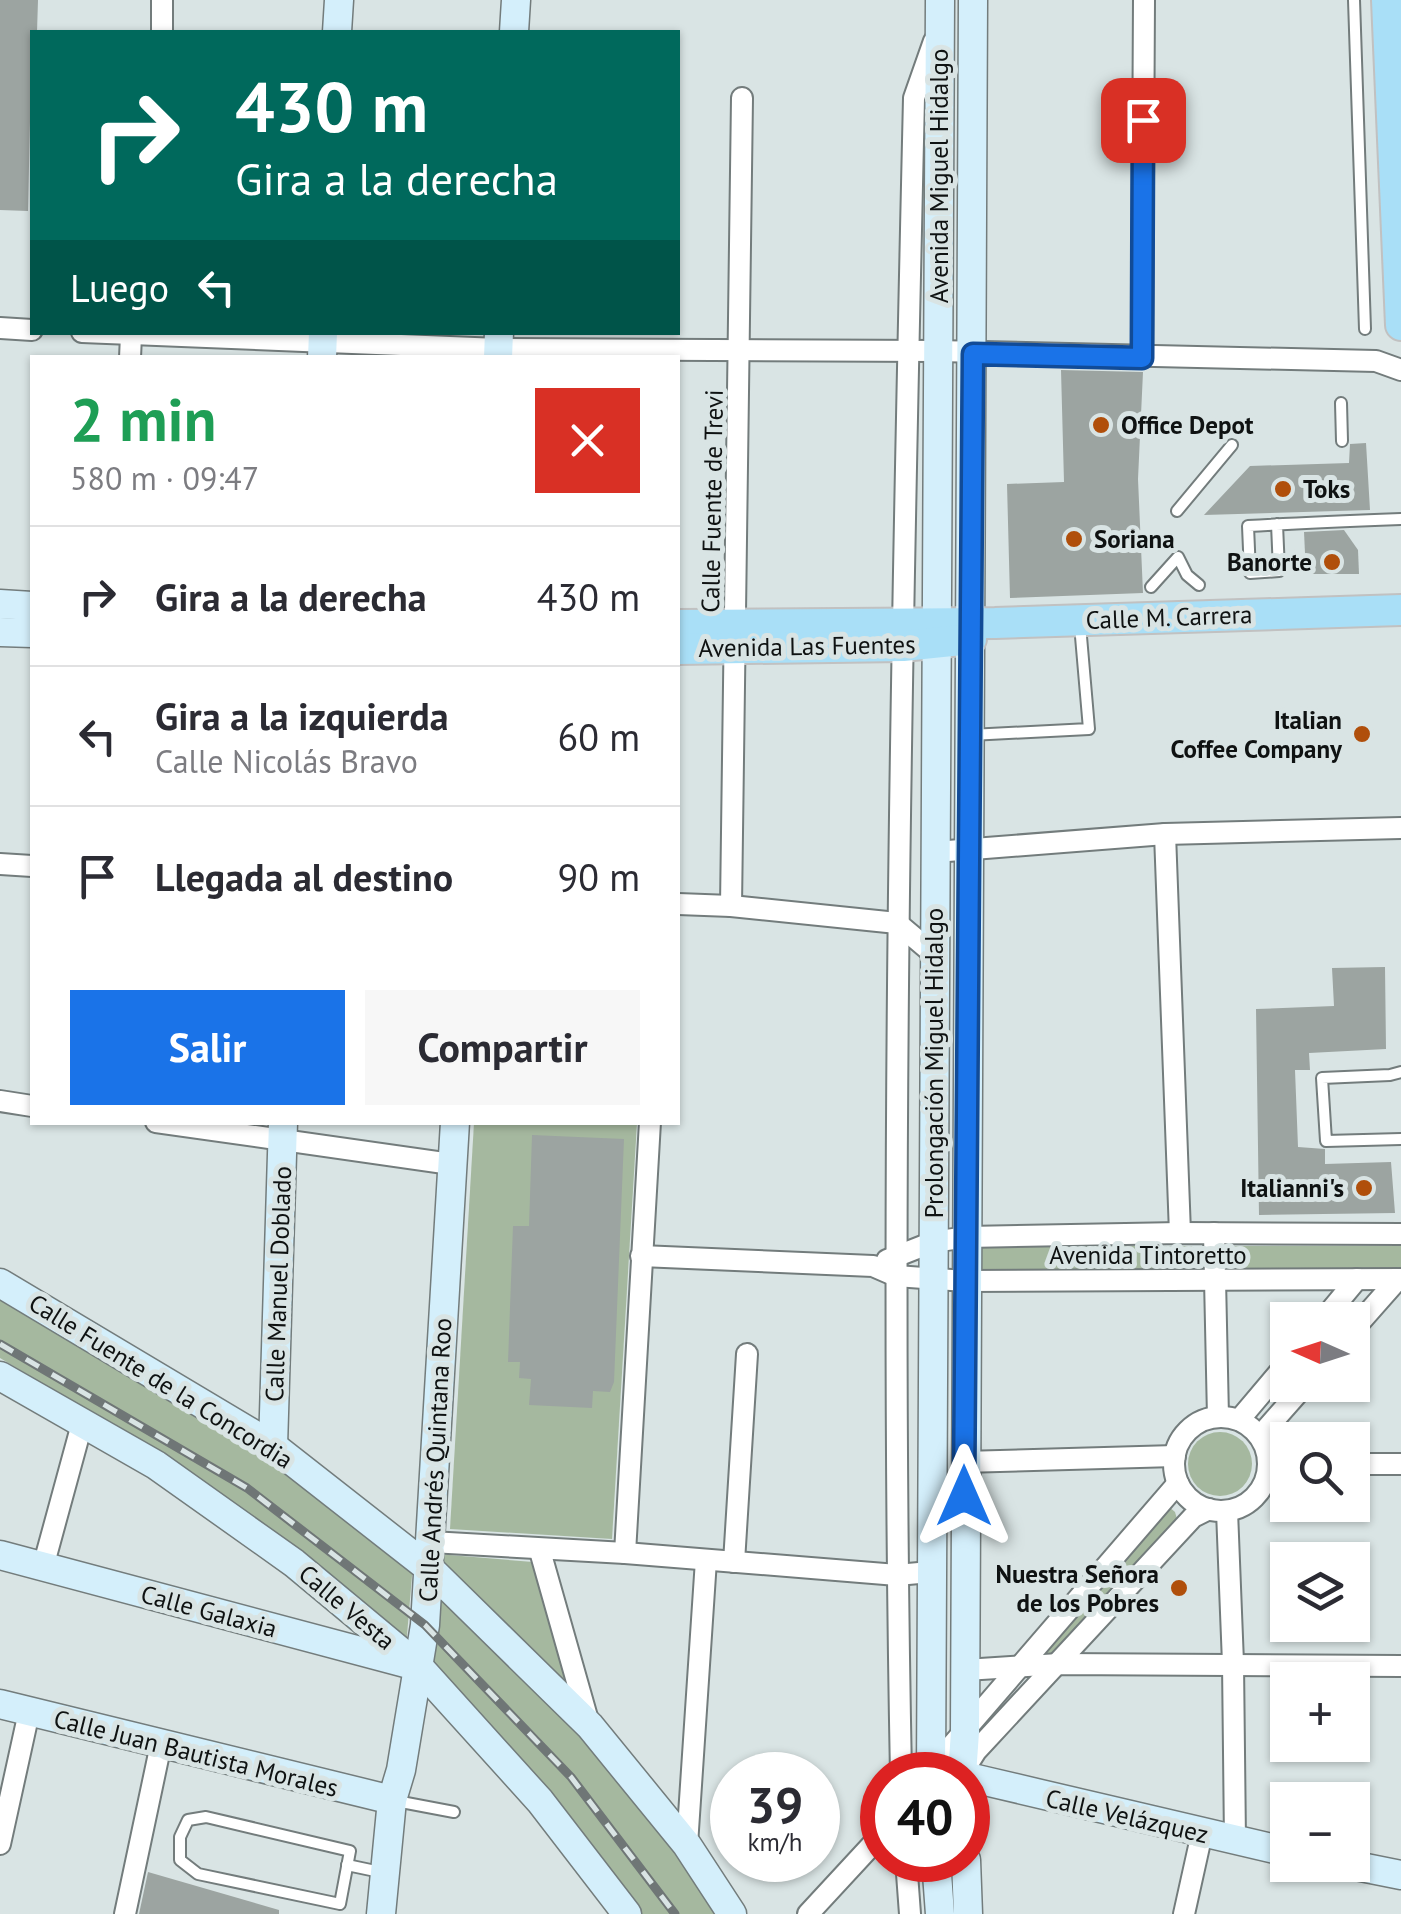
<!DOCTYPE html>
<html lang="es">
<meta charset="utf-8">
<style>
:root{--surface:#fff;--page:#f7f7f7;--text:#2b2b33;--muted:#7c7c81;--line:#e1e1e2;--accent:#1a73e8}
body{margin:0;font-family:"PT Sans",sans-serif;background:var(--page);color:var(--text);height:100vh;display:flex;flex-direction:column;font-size:38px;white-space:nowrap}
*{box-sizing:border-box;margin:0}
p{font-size:32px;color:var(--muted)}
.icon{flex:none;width:55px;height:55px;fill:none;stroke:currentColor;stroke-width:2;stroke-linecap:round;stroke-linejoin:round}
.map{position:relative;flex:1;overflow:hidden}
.sheet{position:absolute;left:30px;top:355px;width:650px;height:770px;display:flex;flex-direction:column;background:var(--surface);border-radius:0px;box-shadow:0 2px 8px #0004}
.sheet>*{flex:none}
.guide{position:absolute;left:30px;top:30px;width:650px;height:305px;border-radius:0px;box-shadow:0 2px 8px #0004;background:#00695c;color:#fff;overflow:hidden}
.needle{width:65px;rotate:273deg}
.buttons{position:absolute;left:1270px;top:1302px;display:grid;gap:20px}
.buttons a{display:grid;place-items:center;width:100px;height:100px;border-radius:0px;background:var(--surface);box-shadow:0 2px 8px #0004;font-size:50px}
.speed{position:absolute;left:710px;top:1752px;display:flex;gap:20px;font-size:50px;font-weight:700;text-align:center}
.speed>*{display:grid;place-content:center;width:130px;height:130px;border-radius:50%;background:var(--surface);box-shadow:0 2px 8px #0004;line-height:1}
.speed small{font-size:25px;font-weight:400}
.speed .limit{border:15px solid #d22;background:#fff;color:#111}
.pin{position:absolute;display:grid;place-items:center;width:85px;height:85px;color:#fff;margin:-42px;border-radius:20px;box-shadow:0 5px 15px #0006}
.me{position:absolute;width:110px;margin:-55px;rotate:0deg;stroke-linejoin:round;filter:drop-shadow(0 0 8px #0008)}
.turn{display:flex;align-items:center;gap:35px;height:210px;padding:0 40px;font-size:45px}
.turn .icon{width:130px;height:130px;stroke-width:2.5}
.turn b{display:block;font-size:70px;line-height:85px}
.then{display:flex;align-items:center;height:95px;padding:0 40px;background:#0003;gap:20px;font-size:38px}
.round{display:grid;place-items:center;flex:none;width:105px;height:105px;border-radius:0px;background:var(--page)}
.headline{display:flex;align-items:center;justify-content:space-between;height:170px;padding:0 40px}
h1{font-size:60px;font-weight:800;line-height:75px;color:#1e9e55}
.button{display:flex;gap:20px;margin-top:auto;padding:20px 40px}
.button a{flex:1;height:115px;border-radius:0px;background:var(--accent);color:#fff;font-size:40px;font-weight:800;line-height:115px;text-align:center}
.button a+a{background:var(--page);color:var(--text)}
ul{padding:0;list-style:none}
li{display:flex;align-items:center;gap:30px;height:140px;padding:0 40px;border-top:2px solid var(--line)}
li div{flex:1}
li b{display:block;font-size:38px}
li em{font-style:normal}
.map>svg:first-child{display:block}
</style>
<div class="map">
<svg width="1401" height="1914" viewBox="0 0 1401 1914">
<rect width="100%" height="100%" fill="#d9e4e4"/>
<!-- green -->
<g fill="#a5b89f">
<polygon points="474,1123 637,1123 612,1539 450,1529"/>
<polygon points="982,1246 1191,1246 1200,1252 1202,1261 1193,1267 981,1274 975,1251"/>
<polygon points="1227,1246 1401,1246 1401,1271 1232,1271 1219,1267 1219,1255"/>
<polygon points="0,1294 275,1458 413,1564 406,1647 155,1451 0,1358"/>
<circle cx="1220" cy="1464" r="32"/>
<polygon points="1168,1506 1175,1512 1177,1519 1052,1657 1038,1655"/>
<polygon points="437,1554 533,1562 575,1696 438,1568"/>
<polygon points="439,1594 535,1677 730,1914 638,1914 430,1672"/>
</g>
<!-- building -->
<g fill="#9ca4a1">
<polygon points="0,0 38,0 37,32 32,32 28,211 0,210"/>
<polygon points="1061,370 1143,372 1138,479 1143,593 1010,598 1007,484 1064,482"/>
<polygon points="1366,443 1370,510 1204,515 1250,466 1349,463 1350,444"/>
<polygon points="1344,530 1358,550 1359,574 1306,574 1304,532"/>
<polygon points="1385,967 1386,1049 1309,1053 1310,1070 1295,1070 1298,1147 1325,1149 1325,1164 1391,1162 1395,1213 1259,1215 1256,1009 1334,1006 1332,968"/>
<polygon points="532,1135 624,1139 614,1382 610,1392 593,1391 592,1408 529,1405 531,1379 519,1378 520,1362 508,1362 513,1226 529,1226"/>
<polygon points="148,1872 279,1910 279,1914 139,1914"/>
</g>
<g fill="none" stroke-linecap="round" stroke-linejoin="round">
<!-- lane casing -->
<g stroke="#737c7c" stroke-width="14">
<g id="lane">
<polyline points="1354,0 1365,329"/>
<polyline points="1341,403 1342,441"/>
<polyline points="1177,511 1232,445"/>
<path d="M1277,524l2,47 -29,2 -2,-47c51,-3 102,-5 153,-7"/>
<polyline points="1151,587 1178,557 1187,575 1199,585"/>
<polyline points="970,735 1089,729 1080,625"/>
<polyline points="1401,1072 1390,1075 1322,1078 1326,1141 1401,1139"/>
<polyline points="396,1801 454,1812"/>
<polygon points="206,1817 350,1851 340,1904 198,1874 180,1860 180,1837 188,1820"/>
<polyline points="347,1865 385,1873"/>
</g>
</g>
<!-- street casing -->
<g stroke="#737c7c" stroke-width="24">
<g id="street">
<polyline points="162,32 162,0"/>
<polyline points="0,328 32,330"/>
<polyline points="82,332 499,349 937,351 1376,361 1401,370"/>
<polyline points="130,358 131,335"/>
<polyline points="1142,358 1144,0"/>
<polyline points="1165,834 1180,1233"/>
<polyline points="935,852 1165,834 1401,828"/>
<polyline points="0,864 32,866"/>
<polyline points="678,904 731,906 897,923 935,955"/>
<polyline points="731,906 742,98"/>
<polyline points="0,1101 32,1106"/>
<polyline points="156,1122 451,1164"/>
<polyline points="1214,1233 1218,1417"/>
<polyline points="641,1256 873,1266 896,1276 965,1281 1401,1279"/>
<polyline points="887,1260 933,1242 967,1237 1180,1233 1401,1234"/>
<polyline points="1323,1320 1357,1279"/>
<polyline points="1352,1331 1398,1279"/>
<circle cx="1221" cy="1464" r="47"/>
<polyline points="1239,1420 1288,1362"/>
<polyline points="1260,1436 1305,1385"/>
<polyline points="963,1462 1175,1456"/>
<polyline points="1352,1464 1401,1464"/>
<polyline points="1227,1511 1233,1663 1235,1841"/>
<polyline points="431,1542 625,1553 897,1575 930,1572"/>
<polyline points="540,1551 589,1724"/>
<polyline points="625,1553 650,1122"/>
<polyline points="734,1562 747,1354"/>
<polyline points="43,1567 82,1424"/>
<polyline points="965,1670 1059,1664 1401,1666"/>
<polyline points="964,1770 976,1751 1193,1517 1209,1509"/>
<polyline points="928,1773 1178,1483"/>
<path d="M901,1775c-11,-559 0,-1118 13,-1677l20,-57"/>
<polyline points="0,1844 29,1712"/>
<polyline points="687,1845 706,1560"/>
<polyline points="906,1860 910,1914"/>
<polyline points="125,1914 161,1744"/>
<polyline points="808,1914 882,1834"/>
<polyline points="1184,1914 1202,1833"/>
</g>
</g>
<!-- secondary casing -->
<g stroke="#737c7c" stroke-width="31">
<g id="secondary">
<polyline points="337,32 339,0"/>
<polyline points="514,32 516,0"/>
<polyline points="322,358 323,332"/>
<polyline points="498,358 499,332"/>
<polyline points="0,604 32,606"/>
<polyline points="0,632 32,633"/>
<polyline points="0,1283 273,1446 430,1569 590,1726 687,1845 732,1914"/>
<polyline points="0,1376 156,1465 294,1563 418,1666 540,1801 627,1914"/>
<polyline points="273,1446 283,1122"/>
<polyline points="0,1555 409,1664"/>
<polyline points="0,1704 392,1800"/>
<polyline points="931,1775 940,0"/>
<path d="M962,1775l3,-43c0,-577 8,-1155 8,-1732"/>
<polyline points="968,1777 1288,1852"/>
<polyline points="936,1860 940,1914"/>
<polyline points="966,1860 968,1914"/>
<polyline points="1351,1865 1401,1875"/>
<polyline points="381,1914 392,1800 401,1770 425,1625 455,1122"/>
</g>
</g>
<!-- primary casing -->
<g stroke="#c1c1c1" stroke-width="34">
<g id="primary">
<polyline points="1387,0 1401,325"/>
<polyline points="678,625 995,623 1401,610"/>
<polyline points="678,649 903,646 971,639"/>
</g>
</g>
<!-- lane -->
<use href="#lane" stroke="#fff" stroke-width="10"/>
<!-- street -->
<use href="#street" stroke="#fff" stroke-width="20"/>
<!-- secondary -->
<use href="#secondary" stroke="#d4effb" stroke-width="28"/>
<!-- primary -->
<use href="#primary" stroke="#a9dff7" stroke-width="30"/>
<!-- rail casing -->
<g stroke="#6f7676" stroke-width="9">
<polyline id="rail" points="0,1344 247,1488 425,1625 571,1777 675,1914"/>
</g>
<!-- rail -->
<use href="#rail" stroke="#d9e4e4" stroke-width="5" stroke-dasharray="15" stroke-linecap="butt"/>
</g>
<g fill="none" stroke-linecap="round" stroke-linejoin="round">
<!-- route casing -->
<g stroke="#114b97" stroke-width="25">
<polyline id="route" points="964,1496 973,354 1142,358 1143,120"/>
</g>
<!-- route -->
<use href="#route" stroke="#1a73e8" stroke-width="18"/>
</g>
<!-- markers -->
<g fill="#b04f0b" stroke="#d9e4e4" stroke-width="4">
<circle cx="1101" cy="425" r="10"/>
<circle cx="1283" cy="489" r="10"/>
<circle cx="1074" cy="539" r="10"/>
<circle cx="1332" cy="562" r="10"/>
<circle cx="1362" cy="734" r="10"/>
<circle cx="1364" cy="1188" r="10"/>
<circle cx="1179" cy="1588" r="10"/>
</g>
<g text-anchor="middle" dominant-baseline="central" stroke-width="10" stroke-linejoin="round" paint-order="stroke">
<!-- street labels -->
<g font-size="25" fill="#0f1212" stroke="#d9e4e4">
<text transform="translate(939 176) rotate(-90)">Avenida Miguel Hidalgo</text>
<text transform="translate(712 501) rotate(-89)">Calle Fuente de Trevi</text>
<text transform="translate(1169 617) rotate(-2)">Calle M. Carrera</text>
<text transform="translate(807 646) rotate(-1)">Avenida Las Fuentes</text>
<text transform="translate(934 1063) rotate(-90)">Prolongación Miguel Hidalgo</text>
<text x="1148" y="1255">Avenida Tintoretto</text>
<text transform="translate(278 1284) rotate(-88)">Calle Manuel Doblado</text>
<text transform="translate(161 1381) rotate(32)">Calle Fuente de la Concordia</text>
<text transform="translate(435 1460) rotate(-87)">Calle Andrés Quintana Roo</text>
<text transform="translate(347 1607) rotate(40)">Calle Vesta</text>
<text transform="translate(209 1611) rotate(15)">Calle Galaxia</text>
<text transform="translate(196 1753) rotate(14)">Calle Juan Bautista Morales</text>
<text transform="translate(1127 1816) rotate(13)">Calle Velázquez</text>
</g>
<!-- poi labels -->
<g font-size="25" font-weight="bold" fill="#0f1212" stroke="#d9e4e4" text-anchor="end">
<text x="1121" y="425" text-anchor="start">Office Depot</text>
<text x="1303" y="489" text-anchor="start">Toks</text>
<text x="1094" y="539" text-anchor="start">Soriana</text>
<text x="1312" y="562">Banorte</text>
<text x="1342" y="720">Italian<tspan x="1342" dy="29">Coffee Company</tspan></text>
<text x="1344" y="1188">Italianni's</text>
<text x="1159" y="1574">Nuestra Señora<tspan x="1159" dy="29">de los Pobres</tspan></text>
</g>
</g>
</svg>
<div class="buttons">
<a><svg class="needle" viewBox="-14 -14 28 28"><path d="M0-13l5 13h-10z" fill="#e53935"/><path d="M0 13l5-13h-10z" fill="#7c7c81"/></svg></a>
<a><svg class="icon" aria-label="search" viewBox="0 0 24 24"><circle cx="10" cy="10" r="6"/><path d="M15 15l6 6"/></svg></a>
<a><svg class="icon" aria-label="layers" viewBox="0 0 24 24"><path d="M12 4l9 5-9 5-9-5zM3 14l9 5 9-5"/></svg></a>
<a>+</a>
<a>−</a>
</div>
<div class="speed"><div>39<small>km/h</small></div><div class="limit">40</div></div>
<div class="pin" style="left:1143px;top:120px;background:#d93025"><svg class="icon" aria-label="arrive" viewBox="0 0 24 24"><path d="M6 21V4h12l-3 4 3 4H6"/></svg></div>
<svg class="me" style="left:964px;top:1496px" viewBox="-20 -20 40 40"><path d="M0-17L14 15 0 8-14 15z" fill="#1a73e8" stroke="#fff" stroke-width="4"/></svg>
<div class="guide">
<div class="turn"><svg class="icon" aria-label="right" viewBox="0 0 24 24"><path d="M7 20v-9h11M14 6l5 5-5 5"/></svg><div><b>430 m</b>Gira a la derecha</div></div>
<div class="then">Luego<svg class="icon" aria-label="left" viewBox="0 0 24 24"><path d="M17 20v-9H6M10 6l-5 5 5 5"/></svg></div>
</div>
<section class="sheet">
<div class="headline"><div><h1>2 min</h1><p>580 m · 09:47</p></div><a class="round" style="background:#d93025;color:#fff"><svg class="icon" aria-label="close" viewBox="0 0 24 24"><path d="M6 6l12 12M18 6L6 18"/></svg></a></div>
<ul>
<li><svg class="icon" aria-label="right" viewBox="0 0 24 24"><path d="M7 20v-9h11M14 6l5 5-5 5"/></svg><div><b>Gira a la derecha</b></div><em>430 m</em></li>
<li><svg class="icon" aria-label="left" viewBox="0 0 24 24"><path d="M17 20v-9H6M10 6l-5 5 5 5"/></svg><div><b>Gira a la izquierda</b><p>Calle Nicolás Bravo</p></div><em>60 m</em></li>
<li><svg class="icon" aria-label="arrive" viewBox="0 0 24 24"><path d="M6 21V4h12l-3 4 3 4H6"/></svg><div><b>Llegada al destino</b></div><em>90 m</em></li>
</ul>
<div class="button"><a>Salir</a><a>Compartir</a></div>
</section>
</div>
